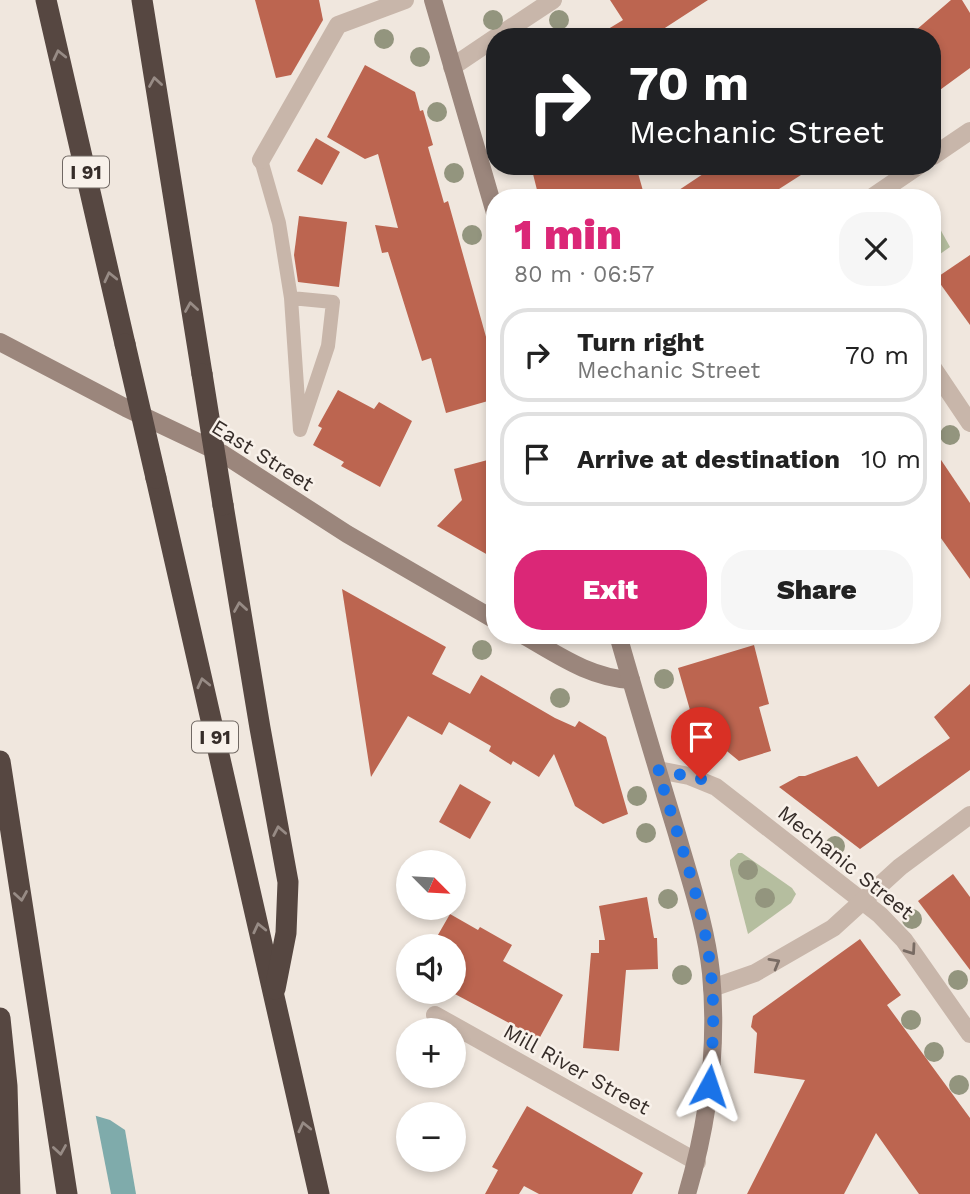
<!DOCTYPE html>
<meta charset="utf-8">
<style>
:root{--surface:#fff;--page:#f6f6f6;--text:#222;--muted:#767676;--line:#e0e0e0;--accent:#db2777}
body{margin:0;font-family:"Work Sans",sans-serif;background:var(--page);color:var(--text);height:100vh;display:flex;flex-direction:column;font-size:26px;white-space:nowrap}
*{box-sizing:border-box;margin:0}
p{font-size:23px;color:var(--muted)}
.icon{flex:none;width:38px;height:38px;fill:none;stroke:currentColor;stroke-width:2;stroke-linecap:round;stroke-linejoin:round}
.map{position:relative;flex:1;overflow:hidden}
.sheet{position:absolute;left:486px;top:189px;width:455px;height:455px;display:flex;flex-direction:column;background:var(--surface);border-radius:28px;box-shadow:0 4px 10px #0003}
.sheet>*{flex:none}
.guide{position:absolute;left:486px;top:28px;width:455px;height:147px;border-radius:28px;box-shadow:0 4px 10px #0003;background:#202124;color:#fff;overflow:hidden}
.needle{width:46px;rotate:114deg}
.tools{position:absolute;left:396px;top:850px;display:grid;gap:14px}
.tools a{display:grid;place-items:center;width:70px;height:70px;border-radius:50%;background:var(--surface);box-shadow:0 4px 10px #0003;font-size:35px}
.pin{position:absolute;display:grid;place-items:center;width:60px;height:60px;color:#fff;margin:-72px -30px;border-radius:50% 50% 50% 0;rotate:-45deg;box-shadow:0 0 7px #0007}
.pin .icon{rotate:45deg}
.me{position:absolute;width:77px;margin:-38px;rotate:5deg;stroke-linejoin:round;filter:drop-shadow(0 0 5px #0008)}
.turn{display:flex;align-items:center;gap:24px;height:147px;padding:0 28px;font-size:32px}
.turn .icon{width:91px;height:91px;stroke-width:2.5}
.turn b{display:block;font-size:49px;line-height:60px}
.round{display:grid;place-items:center;flex:none;width:74px;height:74px;border-radius:28px;background:var(--page)}
.summary{display:flex;align-items:center;justify-content:space-between;height:119px;padding:0 28px}
h1{font-size:42px;font-weight:800;line-height:52px;color:var(--accent)}
.button{display:flex;gap:14px;margin-top:auto;padding:14px 28px}
.button a{flex:1;height:80px;border-radius:28px;background:var(--accent);color:#fff;font-size:28px;font-weight:800;line-height:80px;text-align:center}
.button a+a{background:var(--page);color:var(--text)}
ul{padding:0;list-style:none}
li{display:flex;align-items:center;gap:21px;height:94px;margin:0 14px 10px;padding:0 14px;border:4px solid var(--line);border-radius:28px}
li div{flex:1}
li b{display:block;font-size:26px}
li em{font-style:normal}
.map>svg:first-child{display:block}
</style>
<div class="map">
<svg width="970" height="1194" viewBox="0 0 970 1194">
<rect width="100%" height="100%" fill="#f0e7de"/>
<!-- green -->
<g fill="#b5be9f">
<polygon points="934,218 950,247 933,259 933,219"/>
<polygon points="738,853 742,853 792,888 796,894 791,903 748,934 730,865 730,860"/>
</g>
<!-- water -->
<polygon fill="#7fabab" points="93,1115 110,1120 125,1130 136,1194 0,1194"/>
<!-- pier -->
<polygon fill="#f0e7de" points="92,1112 95,1112 111,1194 0,1194 0,1135"/>
<!-- building -->
<g fill="#bc6550">
<polygon points="255,0 319,0 323,20 291,75 276,78"/>
<polygon points="610,0 708,0 651,37 595,37 623,20"/>
<polygon points="951,0 962,0 970,13 970,68 933,95 933,37 908,37"/>
<polygon points="365,65 415,92 420,111 423,110 433,145 428,147 444,203 448,201 495,369 495,399 446,413 431,358 422,361 388,252 382,253 375,225 398,228 378,154 365,159 327,137"/>
<polygon points="316,138 340,152 322,185 297,171"/>
<polygon points="531,166 636,166 645,198 539,198"/>
<polygon points="715,166 815,166 765,198 667,198"/>
<polygon points="299,216 347,222 339,287 298,282 294,255"/>
<polygon points="970,255 970,325 936,278"/>
<polygon points="338,390 374,409 379,402 412,421 380,487 341,466 344,462 313,445 322,428 318,426"/>
<polygon points="933,448 970,503 970,579 933,527"/>
<polygon points="495,458 495,559 437,526 462,500 454,469"/>
<polygon points="342,589 446,647 432,674 470,694 481,675 555,718 575,727 579,721 606,737 628,814 603,824 575,806 554,754 539,777 513,761 511,765 489,751 491,746 449,722 442,735 408,716 371,777"/>
<polygon points="754,645 769,704 759,707 771,751 739,761 694,724 678,668"/>
<polygon points="970,684 970,770 860,849 779,787 799,776 805,776 857,756 878,787 950,738 934,717"/>
<polygon points="460,784 491,802 470,839 439,822"/>
<polygon points="953,874 970,897 970,970 918,901"/>
<polygon points="647,897 654,938 657,938 658,969 626,970 619,1051 583,1048 591,953 599,953 599,940 605,940 599,906"/>
<polygon points="450,914 478,930 480,927 512,945 503,961 563,995 539,1039 453,993 453,947 431,947"/>
<polygon points="860,939 901,995 887,1005 970,1118 970,1194 919,1194 876,1133 844,1194 747,1194 805,1080 754,1073 757,1033 751,1027 753,1016"/>
<polygon points="527,1106 643,1173 632,1194 539,1194 524,1186 519,1194 485,1194 498,1170 492,1167"/>
</g>
<g fill="none" stroke-linecap="round" stroke-linejoin="round">
<!-- service -->
<polyline stroke="#c8b6aa" stroke-width="14" points="261,160 279,223 291,298 300,430 328,346 333,302 291,298"/>
<!-- minor -->
<g stroke="#c8b6aa" stroke-width="18">
<polyline points="497,37 553,0"/>
<polyline points="452,67 495,38"/>
<polyline points="261,160 338,25 405,0"/>
<polyline points="933,368 970,423"/>
<polyline points="658,770 689,776 716,787 880,915 904,940 970,1034"/>
<polyline points="712,988 755,973 833,928 900,867 970,815"/>
<polyline points="435,1015 697,1162"/>
</g>
<!-- tertiary -->
<g stroke="#c8b6aa" stroke-width="18">
<polyline points="933,156 970,131"/>
<polyline points="871,198 918,166"/>
</g>
<!-- secondary -->
<g stroke="#9b867c" stroke-width="18">
<polyline points="433,0 495,213"/>
<polyline points="0,342 126,408 223,454 347,534 495,620"/>
<path d="M523,635c35,20 67,43 108,45"/>
<path d="M618,635c19,67 39,133 59,199 13,46 29,92 34,139 7,75 -3,150 -24,221"/>
</g>
<!-- motorway -->
<g stroke="#564741" stroke-width="21">
<polyline points="46,0 125,344"/>
<polyline points="142,0 202,374"/>
<polyline points="156,478 319,1194"/>
<polyline points="223,505 260,728 288,882 286,933 275,989"/>
<polyline points="0,761 67,1194"/>
<polyline points="0,1018 7,1086 10,1194"/>
</g>
<!-- motorway-bridge -->
<g stroke="#564741" stroke-width="21">
<polyline points="125,344 156,478"/>
<polyline points="202,374 223,505"/>
</g>
</g>
<!-- trees -->
<g fill="#93957e">
<circle cx="493" cy="20" r="10"/>
<circle cx="559" cy="20" r="10"/>
<circle cx="384" cy="39" r="10"/>
<circle cx="420" cy="57" r="10"/>
<circle cx="437" cy="112" r="10"/>
<circle cx="454" cy="173" r="10"/>
<circle cx="472" cy="235" r="10"/>
<circle cx="950" cy="435" r="10"/>
<circle cx="482" cy="650" r="10"/>
<circle cx="664" cy="679" r="10"/>
<circle cx="560" cy="698" r="10"/>
<circle cx="699" cy="742" r="10"/>
<circle cx="637" cy="796" r="10"/>
<circle cx="646" cy="833" r="10"/>
<circle cx="835" cy="846" r="10"/>
<circle cx="748" cy="870" r="10"/>
<circle cx="765" cy="898" r="10"/>
<circle cx="668" cy="899" r="10"/>
<circle cx="912" cy="919" r="10"/>
<circle cx="682" cy="975" r="10"/>
<circle cx="958" cy="980" r="10"/>
<circle cx="911" cy="1020" r="10"/>
<circle cx="934" cy="1052" r="10"/>
<circle cx="959" cy="1085" r="10"/>
</g>
<!-- one-way arrows -->
<defs><path id="oneway-chevron" d="M-2-3.5L2.5 0L-2 3.5" fill="none" stroke-width="1.6" stroke-linecap="round" stroke-linejoin="round" transform="scale(1.75)"/></defs>
<g stroke="#978b85">
<use href="#oneway-chevron" transform="translate(59 55) rotate(-103)"/>
<use href="#oneway-chevron" transform="translate(155 82) rotate(-99)"/>
<use href="#oneway-chevron" transform="translate(110 277) rotate(-103)"/>
<use href="#oneway-chevron" transform="translate(191 307) rotate(-99)"/>
<use href="#oneway-chevron" transform="translate(240 607) rotate(-99)"/>
<use href="#oneway-chevron" transform="translate(203 683) rotate(-103)"/>
<use href="#oneway-chevron" transform="translate(279 831) rotate(-101)"/>
<use href="#oneway-chevron" transform="translate(21 896) rotate(81)"/>
<use href="#oneway-chevron" transform="translate(259 928) rotate(-103)"/>
<use href="#oneway-chevron" transform="translate(304 1127) rotate(-103)"/>
<use href="#oneway-chevron" transform="translate(60 1150) rotate(81)"/>
</g>
<g stroke="#786b63">
<use href="#oneway-chevron" transform="translate(911 950) rotate(55)"/>
<use href="#oneway-chevron" transform="translate(775 963) rotate(-30)"/>
</g>
<g fill="none" stroke-linecap="round" stroke-linejoin="round">
<!-- route -->
<path stroke="#1a73e8" stroke-width="12" stroke-dasharray="0 21.6" d="M701,779l-43,-9c19,66 46,134 53,203 4,38 2,75 -2,113"/>
</g>
<g text-anchor="middle" dominant-baseline="central" stroke-width="5" stroke-linejoin="round" paint-order="stroke">
<!-- shield labels -->
<g fill="#f8f1ea" stroke="#706863" stroke-width="2">
<rect x="63" y="156.5" width="46" height="31" rx="5"/>
<rect x="192" y="721.5" width="46" height="31" rx="5"/>
</g>
<g font-size="19" font-weight="bold" fill="#362d29">
<text x="86" y="172">I 91</text>
<text x="215" y="737">I 91</text>
</g>
<!-- street labels -->
<g font-size="21" fill="#362d29" stroke="#f8f1ea">
<text transform="translate(263 455) rotate(32)">East Street</text>
<text transform="translate(846 862) rotate(39)">Mechanic Street</text>
<text transform="translate(577 1069) rotate(29)">Mill River Street</text>
</g>
</g>
</svg>
<div class="tools">
<a><svg class="needle" viewBox="-14 -14 28 28"><path d="M0-13l5 13h-10z" fill="#e53935"/><path d="M0 13l5-13h-10z" fill="#767676"/></svg></a>
<a><svg class="icon" aria-label="sound" viewBox="0 0 24 24"><path d="M4 9h4l5-4v14l-5-4H4zM17 9q2 3 0 6"/></svg></a>
<a>+</a>
<a>−</a>
</div>
<div class="pin" style="left:701px;top:779px;background:#d93025"><svg class="icon" aria-label="arrive" viewBox="0 0 24 24"><path d="M6 21V4h12l-3 4 3 4H6"/></svg></div>
<svg class="me" style="left:709px;top:1086px" viewBox="-20 -20 40 40"><path d="M0-17L14 15 0 8-14 15z" fill="#1a73e8" stroke="#fff" stroke-width="4"/></svg>
<div class="guide">
<div class="turn"><svg class="icon" aria-label="right" viewBox="0 0 24 24"><path d="M7 20v-9h11M14 6l5 5-5 5"/></svg><div><b>70 m</b>Mechanic Street</div></div>
</div>
<section class="sheet">
<div class="summary"><div><h1>1 min</h1><p>80 m · 06:57</p></div><a class="round"><svg class="icon" aria-label="close" viewBox="0 0 24 24"><path d="M6 6l12 12M18 6L6 18"/></svg></a></div>
<ul>
<li><svg class="icon" aria-label="right" viewBox="0 0 24 24"><path d="M7 20v-9h11M14 6l5 5-5 5"/></svg><div><b>Turn right</b><p>Mechanic Street</p></div><em>70 m</em></li>
<li><svg class="icon" aria-label="arrive" viewBox="0 0 24 24"><path d="M6 21V4h12l-3 4 3 4H6"/></svg><div><b>Arrive at destination</b></div><em>10 m</em></li>
</ul>
<div class="button"><a>Exit</a><a>Share</a></div>
</section>
</div>
